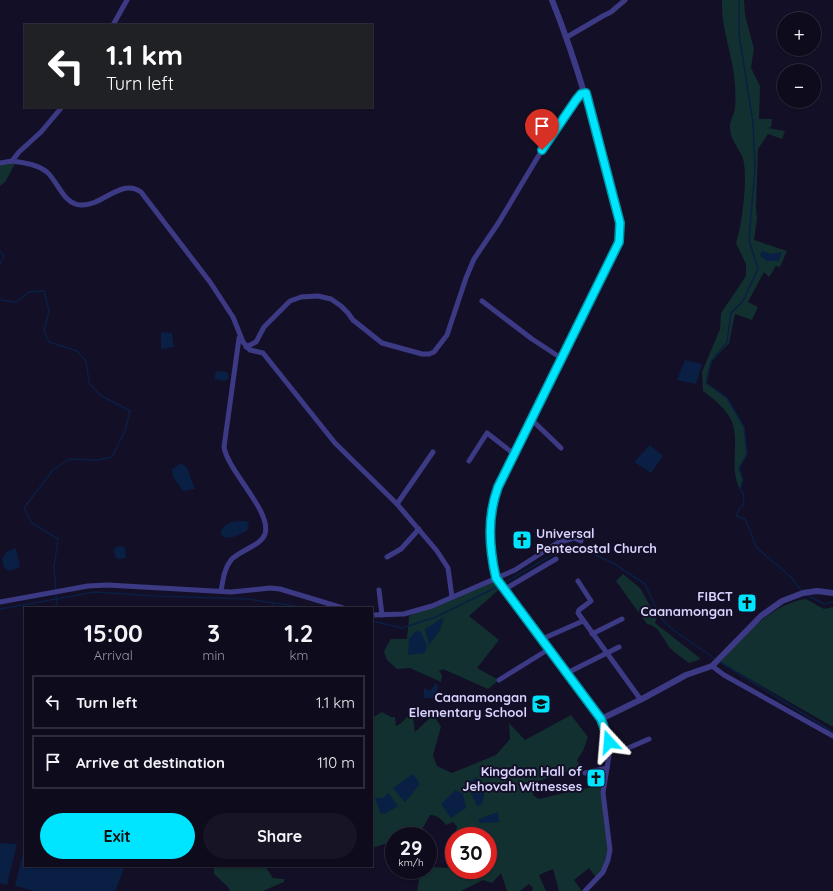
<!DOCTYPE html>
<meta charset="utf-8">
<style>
:root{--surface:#0e0b1c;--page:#171425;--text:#f1f3f6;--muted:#9b9ba3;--line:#2e2b3b;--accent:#00e5ff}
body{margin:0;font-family:Quicksand,sans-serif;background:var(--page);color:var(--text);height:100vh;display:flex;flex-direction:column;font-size:15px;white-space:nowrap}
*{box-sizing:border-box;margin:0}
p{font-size:13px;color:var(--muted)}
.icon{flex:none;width:22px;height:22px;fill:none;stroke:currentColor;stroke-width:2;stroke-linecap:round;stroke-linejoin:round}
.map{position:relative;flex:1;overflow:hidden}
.drawer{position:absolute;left:24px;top:607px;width:349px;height:260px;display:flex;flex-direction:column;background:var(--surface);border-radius:0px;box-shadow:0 1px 3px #0004,0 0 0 1px var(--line)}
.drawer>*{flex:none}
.banner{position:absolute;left:24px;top:24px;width:349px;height:84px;border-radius:0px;box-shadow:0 1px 3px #0004,0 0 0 1px var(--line);background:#202124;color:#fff;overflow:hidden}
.buttons{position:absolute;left:777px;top:12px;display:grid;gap:8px}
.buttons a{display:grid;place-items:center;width:44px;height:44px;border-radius:50%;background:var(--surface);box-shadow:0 1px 3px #0004,0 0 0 1px var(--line);font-size:20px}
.speed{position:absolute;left:385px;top:827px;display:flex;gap:8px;font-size:20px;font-weight:700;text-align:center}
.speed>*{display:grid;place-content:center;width:52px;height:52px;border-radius:50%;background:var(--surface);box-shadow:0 1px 3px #0004,0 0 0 1px var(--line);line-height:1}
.speed small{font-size:10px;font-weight:400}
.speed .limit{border:6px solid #d22;background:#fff;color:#111}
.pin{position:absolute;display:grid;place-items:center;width:34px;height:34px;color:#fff;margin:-41px -17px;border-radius:50% 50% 50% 0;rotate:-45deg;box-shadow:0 0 4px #0007}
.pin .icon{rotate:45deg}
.me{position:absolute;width:44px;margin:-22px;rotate:341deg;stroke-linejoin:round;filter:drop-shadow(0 0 3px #0008)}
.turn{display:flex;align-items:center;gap:14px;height:84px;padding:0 16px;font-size:18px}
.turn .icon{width:52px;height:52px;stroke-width:2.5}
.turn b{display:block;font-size:28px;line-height:34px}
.eta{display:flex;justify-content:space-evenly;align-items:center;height:68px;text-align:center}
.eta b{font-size:24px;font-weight:800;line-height:28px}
.cta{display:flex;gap:8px;margin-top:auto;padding:8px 16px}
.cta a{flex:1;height:46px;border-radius:24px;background:var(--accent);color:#111;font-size:16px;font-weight:800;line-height:46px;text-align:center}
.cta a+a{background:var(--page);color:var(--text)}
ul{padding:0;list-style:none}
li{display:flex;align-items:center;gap:12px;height:54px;margin:0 8px 6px;padding:0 8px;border:2px solid var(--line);border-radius:0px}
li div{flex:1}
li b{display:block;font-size:15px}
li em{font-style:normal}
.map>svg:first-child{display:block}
</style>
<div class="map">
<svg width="833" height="891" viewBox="0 0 833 891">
<rect width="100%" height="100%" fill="#130f26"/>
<!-- green -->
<g fill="#12302f">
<path d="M722,0h22l1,15 9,34 -3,19 9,18 -1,33h13l-1,8 -3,1 17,3 -3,8 -14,-5 -10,15 -2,58 1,12 -3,21 33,11 -7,16 -4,-1 -7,11 -5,-5 -16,30 10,5 -6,13 -17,-6 -6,29 -18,19 -4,21 20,15 17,29 3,27 -8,14 4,12 -3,9c-11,-20 -1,-42 -7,-64 -3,-13 -19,-26 -30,-34l-1,-19 18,-43 1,-16 25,-37v-12l-10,-21c6,-17 13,-71 6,-87 -4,-9 -12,-17 -12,-28 -1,-6 4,-13 5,-20 1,-8 0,-17 0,-24 -2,-30 -14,-53 -13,-84z"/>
<polygon points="12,161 15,164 5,182 0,186 0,163"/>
<path d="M623,574l17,14 17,30 -2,5 46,36 -12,4c-6,-5 -13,-9 -18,-14 -8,-9 -11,-23 -24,-25l-31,-43z"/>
<polygon points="497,578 503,586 469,616 499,640 477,668 499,680 488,689 443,669 439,671 442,675 441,682 410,668 397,669 387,660 384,651 391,639 407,639 409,616"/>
<path d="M806,599l18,10 9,-2v120l-113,-65c24,-24 49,-58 86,-63z"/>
<path d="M382,712l9,5h4l1,9 4,-2 8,-8 5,2 2,14 16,-15h4l6,10 -8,28 4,11 15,7 44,-18 14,-16 -1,-16 16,17 46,-25 17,22 -5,14 -6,9 4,7 -49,16 1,12 6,4c22,-6 43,-9 65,-15l5,63 -1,15 -11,17 -8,-11 -15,12 8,11h-23l-6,-22 -14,6 7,16h-14l1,-3 -4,-4 -9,7h-13l-6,-18 -9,10 -9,-3 -22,11h-44l4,-21h7v-3l23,1 17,10 20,-8v-34h-34v2l3,-11 -4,-5 -7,3c-3,-5 -9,-10 -16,-10l-10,18 -10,3h-16v5l-22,7v-130z"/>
<polygon points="214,866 265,866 273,878 284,879 284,882 263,891 230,891 228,887 214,874"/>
</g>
<!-- water -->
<g fill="#0a1f44">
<polygon points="762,251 772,254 781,252 781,257 778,261 767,261 760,256"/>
<polygon points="161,332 172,333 174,347 161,349"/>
<polygon points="685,360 702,364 696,384 677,380"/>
<polygon points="216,371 227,372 229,377 226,381 214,379"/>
<polygon points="650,445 663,456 651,473 634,462"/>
<polygon points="181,463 187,468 195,489 183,491 173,477 172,469"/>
<path d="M246,521l3,2 -2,8c-10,4 -18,11 -27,3 4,-13 15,-13 26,-13z"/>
<polygon points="122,546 125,548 126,558 117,559 113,551 116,547"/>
<polygon points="16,548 20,567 9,571 4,567 2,560 6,552"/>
<polygon points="444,617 440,630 429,645 425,629"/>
<polygon points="416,631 421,632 427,646 425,653 408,655 409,639"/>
<polygon points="436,683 438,687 435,698 424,698 424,688 430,691"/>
<polygon points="413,774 420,784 405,802 393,788"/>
<path d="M476,777c8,9 11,15 5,28l-4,1 -10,-22z"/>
<polygon points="455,790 463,794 466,808 451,818 441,804"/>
<polygon points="388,793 398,806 386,813 381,814 375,798 383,798"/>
<polygon points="498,812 499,822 479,823 479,819"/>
<polygon points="0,843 17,844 7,885 0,883"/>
<polygon points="25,844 25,866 125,866 115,891 35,891 15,886"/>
</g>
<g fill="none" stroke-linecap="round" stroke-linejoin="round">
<!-- stream -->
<g stroke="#0a1f44" stroke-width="1.5">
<polyline points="739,0 739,34 753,123 755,168 749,240 758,269 743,301 731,313 727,342 711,362 706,383 727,398 744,427 747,454 739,468 743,480 740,489 744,495 743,506 739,509 736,516 745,519 757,548 791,577 801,590"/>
<polyline points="0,251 4,256 0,264"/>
<polyline points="0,298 0,300 16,302 29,292 44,291 49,311 44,331 49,342 77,351 86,361 89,383 100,395 130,411 125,431 112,457 97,460 69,459 53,470 24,508 32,523 58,539 54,567 56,591"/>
<polyline points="506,582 567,546 580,548 613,563 645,584 660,617 673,630 714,658"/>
<polyline points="56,596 57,608"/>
<polyline points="809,596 824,604 833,602"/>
<polyline points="273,603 274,608"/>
<polyline points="0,609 95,592 157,596 248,599 307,608"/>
<polyline points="372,621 402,628 436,617 499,586"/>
<polyline points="720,662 833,732"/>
</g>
<!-- minor -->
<g stroke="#3d3a85" stroke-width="5">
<polyline points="113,25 127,0"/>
<polyline points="567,37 603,16 611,12 625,0"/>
<path d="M12,161c12,2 25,3 35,11 11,10 17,33 34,33 22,1 39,-27 60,-13l69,90 23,35 10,25 7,8 13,3 72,90 62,61 40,47 11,17 4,29"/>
<polyline points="0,163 12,161 19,152 41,132 62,107"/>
<polyline points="482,301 532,339 561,358"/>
<polyline points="246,347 256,342 264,327 290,301 301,297 318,296 331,299 341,306 348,313 353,320 382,343 422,354 429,354 434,352 447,335 466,278 474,259 499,222 542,150 580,95 586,93"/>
<polyline points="531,419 561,448"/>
<polyline points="469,461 487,433 514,454"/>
<polyline points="397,504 433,452"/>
<polyline points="387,557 401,549 419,529"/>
<polyline points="578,581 591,601 579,610 578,613 641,700"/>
<polyline points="505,589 556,559"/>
<polyline points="379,590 382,615"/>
<path d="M221,591c2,-11 3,-22 10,-31 9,-10 30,-14 34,-26 7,-23 -37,-62 -41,-87l15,-109"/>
<polyline points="0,602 88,586 107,585 231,592 270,588 280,589 343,608"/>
<polyline points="372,615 404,614 432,606 515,570 557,543 574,538 581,541"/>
<polyline points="592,634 622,619"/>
<polyline points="542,639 583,621"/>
<polyline points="712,666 724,675 833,736"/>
<polyline points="567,673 619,647"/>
<polyline points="499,680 549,649"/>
<polyline points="610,749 626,749 649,739"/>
<polyline points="585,773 607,768"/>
<polyline points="585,891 603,872 608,860 610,850 603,793 610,749 607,733 601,719"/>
</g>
<!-- tertiary -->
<path stroke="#3d3a85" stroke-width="6" d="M552,0c29,72 48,148 68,223l-1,18 -121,246c-11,30 -9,60 -1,91l104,141 41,-20 44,-24 26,-9 49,-50 21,-15 21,-8 14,-2 16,2"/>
</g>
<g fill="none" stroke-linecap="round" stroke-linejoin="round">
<!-- route casing -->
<g stroke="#0095a6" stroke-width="10">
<path id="route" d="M542,150l34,-50 5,-6 5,-1 34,130 -1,19 -121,245c-11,30 -9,60 -2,91l105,141 8,23"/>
</g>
<!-- route -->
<use href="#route" stroke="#00e5ff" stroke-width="7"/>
</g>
<!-- icons -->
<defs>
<g id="church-square" transform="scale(1)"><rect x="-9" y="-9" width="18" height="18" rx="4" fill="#00e5ff" stroke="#130f26"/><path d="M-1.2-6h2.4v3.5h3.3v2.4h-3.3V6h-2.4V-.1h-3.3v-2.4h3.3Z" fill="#111"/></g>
<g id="school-square" transform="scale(1)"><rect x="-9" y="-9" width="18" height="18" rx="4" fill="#00e5ff" stroke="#130f26"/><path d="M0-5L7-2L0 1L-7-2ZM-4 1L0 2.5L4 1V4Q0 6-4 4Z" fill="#111"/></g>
</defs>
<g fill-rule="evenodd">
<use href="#church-square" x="522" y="540"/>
<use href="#church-square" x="747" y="603"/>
<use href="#school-square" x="541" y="704"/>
<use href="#church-square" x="596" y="778"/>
</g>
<g text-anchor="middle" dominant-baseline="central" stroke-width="4" stroke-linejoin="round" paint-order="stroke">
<!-- poi labels -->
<g font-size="13" font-weight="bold" fill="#d9d4ff" stroke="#130f26" text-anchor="end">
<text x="536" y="533" text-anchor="start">Universal<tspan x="536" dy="15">Pentecostal Church</tspan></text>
<text x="733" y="596">FIBCT<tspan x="733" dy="15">Caanamongan</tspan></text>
<text x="527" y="697">Caanamongan<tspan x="527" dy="15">Elementary School</tspan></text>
<text x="582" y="771">Kingdom Hall of<tspan x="582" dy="15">Jehovah Witnesses</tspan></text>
</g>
</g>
</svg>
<div class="buttons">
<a>+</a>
<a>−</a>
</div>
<div class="speed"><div>29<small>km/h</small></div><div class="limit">30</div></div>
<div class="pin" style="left:542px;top:150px;background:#d93025"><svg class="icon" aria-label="arrive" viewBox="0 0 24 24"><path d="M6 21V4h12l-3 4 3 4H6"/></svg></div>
<svg class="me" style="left:609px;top:742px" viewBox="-20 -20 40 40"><path d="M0-17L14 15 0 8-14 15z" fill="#00e5ff" stroke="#fff" stroke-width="4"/></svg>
<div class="banner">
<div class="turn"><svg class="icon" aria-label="left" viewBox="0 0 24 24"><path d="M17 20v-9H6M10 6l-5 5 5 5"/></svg><div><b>1.1 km</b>Turn left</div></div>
</div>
<section class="drawer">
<div class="eta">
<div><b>15:00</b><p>Arrival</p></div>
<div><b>3</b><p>min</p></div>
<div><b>1.2</b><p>km</p></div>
</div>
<ul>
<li><svg class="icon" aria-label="left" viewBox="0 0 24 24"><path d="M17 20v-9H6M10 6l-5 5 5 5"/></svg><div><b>Turn left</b></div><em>1.1 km</em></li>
<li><svg class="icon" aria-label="arrive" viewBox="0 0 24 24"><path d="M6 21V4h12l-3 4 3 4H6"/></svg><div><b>Arrive at destination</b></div><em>110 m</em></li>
</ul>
<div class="cta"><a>Exit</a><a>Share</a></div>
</section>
</div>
